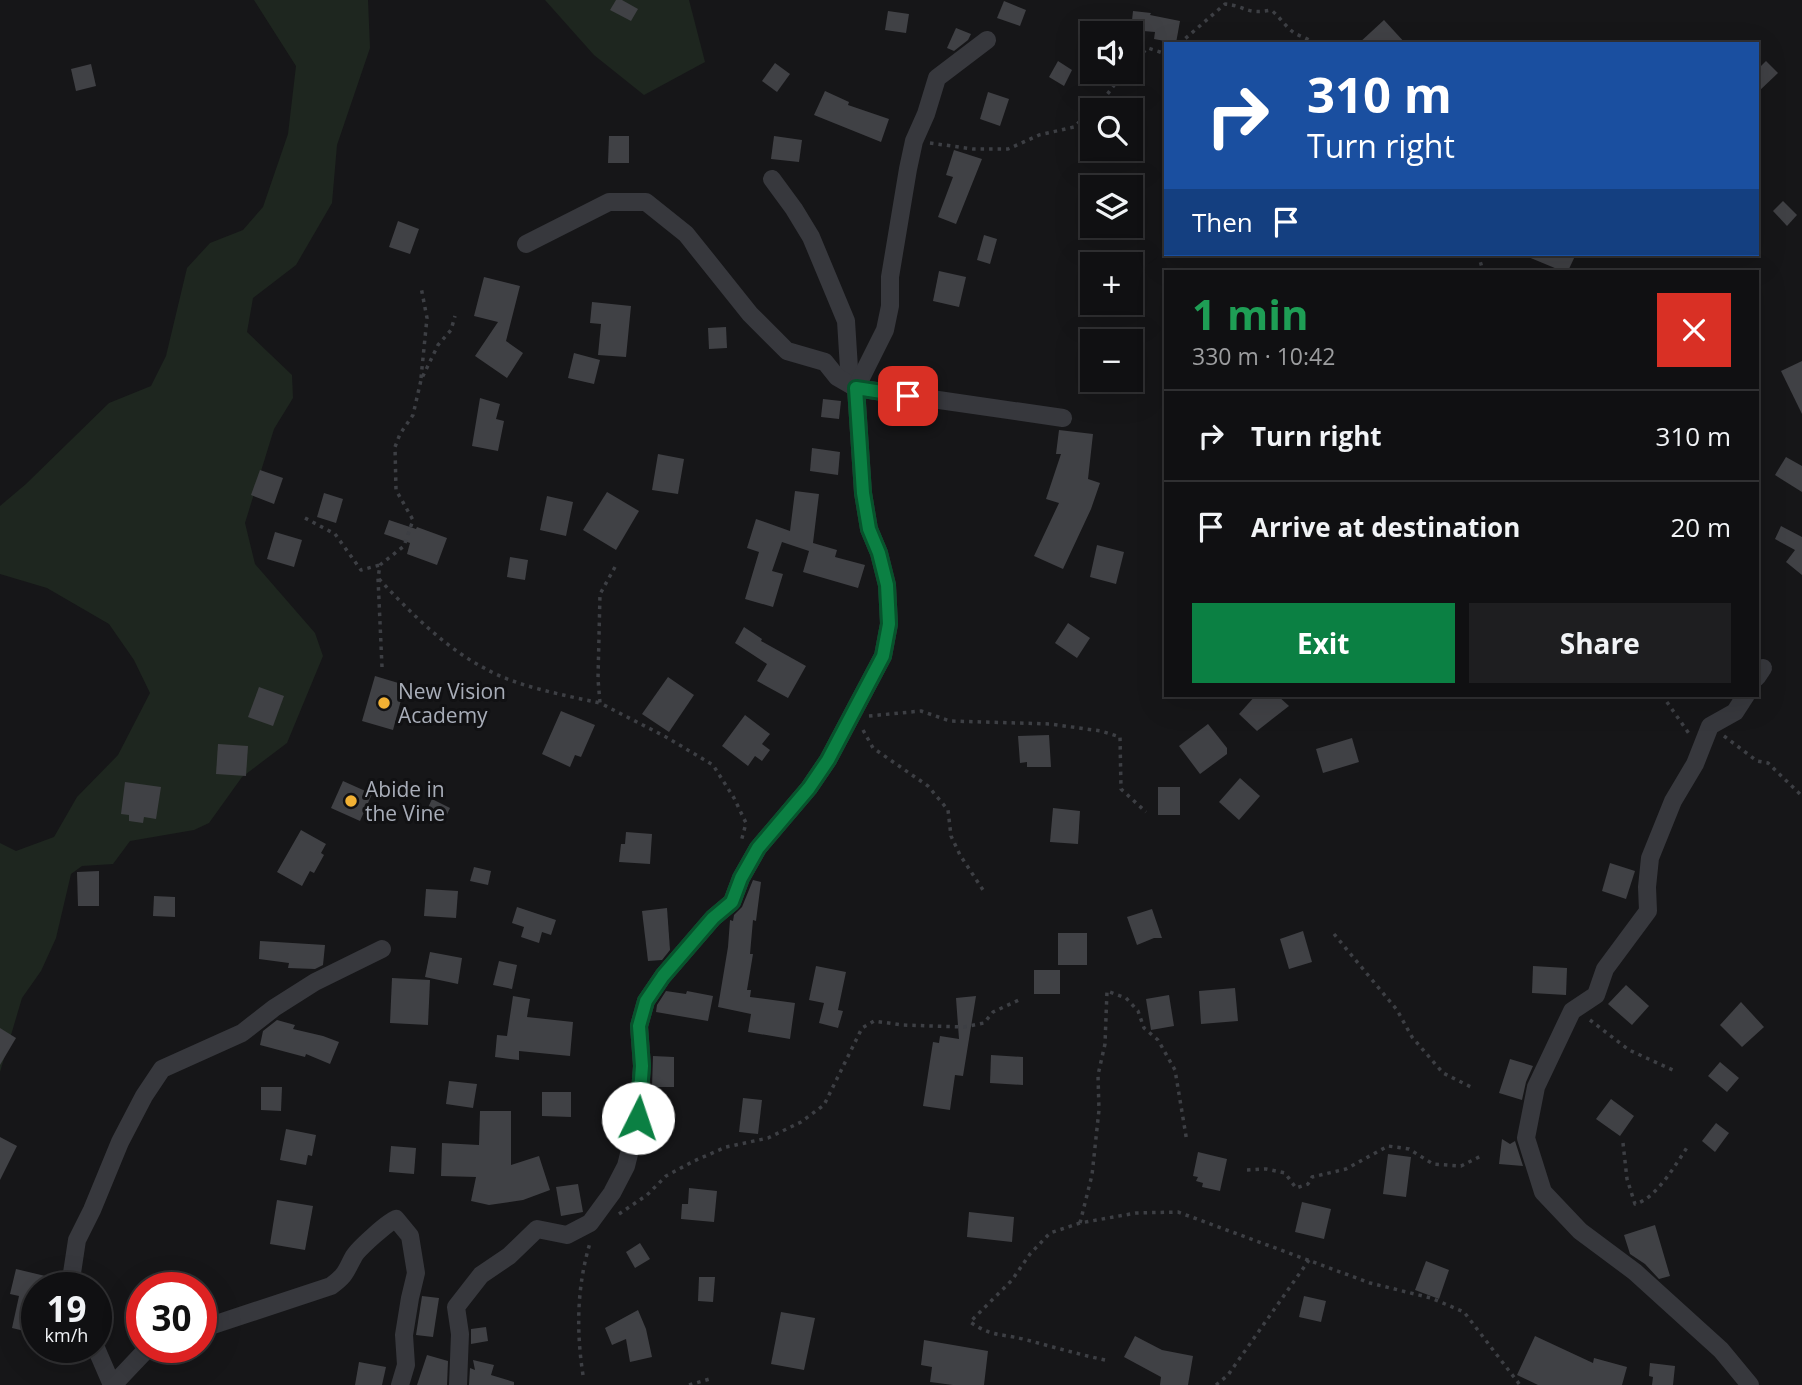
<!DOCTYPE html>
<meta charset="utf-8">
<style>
:root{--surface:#101012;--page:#1e1e20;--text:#f1f3f6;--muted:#9c9d9f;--line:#303032;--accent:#0b8043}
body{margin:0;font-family:"Open Sans",sans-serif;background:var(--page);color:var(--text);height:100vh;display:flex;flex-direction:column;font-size:26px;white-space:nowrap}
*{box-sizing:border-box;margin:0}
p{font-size:23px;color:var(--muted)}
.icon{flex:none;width:38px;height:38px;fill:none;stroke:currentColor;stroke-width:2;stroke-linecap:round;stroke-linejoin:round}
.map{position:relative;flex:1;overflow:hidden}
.sheet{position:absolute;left:1164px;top:270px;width:595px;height:427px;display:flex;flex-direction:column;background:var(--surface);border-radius:0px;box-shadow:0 7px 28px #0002,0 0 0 2px var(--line)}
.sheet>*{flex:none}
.banner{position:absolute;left:1164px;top:42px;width:595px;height:214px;border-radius:0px;box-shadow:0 7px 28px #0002,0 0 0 2px var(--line);background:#1a4fa0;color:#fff;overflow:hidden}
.buttons{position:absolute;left:1080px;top:21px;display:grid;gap:14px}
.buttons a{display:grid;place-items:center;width:63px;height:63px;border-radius:0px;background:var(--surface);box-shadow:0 7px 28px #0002,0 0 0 2px var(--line);font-size:35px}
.speed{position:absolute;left:21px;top:1272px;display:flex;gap:14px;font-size:35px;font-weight:700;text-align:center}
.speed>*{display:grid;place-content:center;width:91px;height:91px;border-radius:50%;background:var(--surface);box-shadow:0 7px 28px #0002,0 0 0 2px var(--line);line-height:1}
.speed small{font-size:18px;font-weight:400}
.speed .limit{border:10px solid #d22;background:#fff;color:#111}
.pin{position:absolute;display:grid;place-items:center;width:60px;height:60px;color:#fff;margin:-30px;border-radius:14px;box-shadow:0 4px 10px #0006}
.me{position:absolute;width:77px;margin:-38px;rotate:4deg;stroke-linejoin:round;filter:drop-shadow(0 0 5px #0008)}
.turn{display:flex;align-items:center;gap:24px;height:147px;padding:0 28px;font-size:32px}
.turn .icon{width:91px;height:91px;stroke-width:2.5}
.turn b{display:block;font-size:49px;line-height:60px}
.then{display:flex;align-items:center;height:66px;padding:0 28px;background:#0003;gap:14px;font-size:26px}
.round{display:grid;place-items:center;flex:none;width:74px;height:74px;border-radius:0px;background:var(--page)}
.summary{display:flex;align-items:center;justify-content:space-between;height:119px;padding:0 28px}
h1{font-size:42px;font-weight:700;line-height:52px;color:#1e9e55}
.primary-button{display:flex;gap:14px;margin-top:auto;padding:14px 28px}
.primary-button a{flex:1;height:80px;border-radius:0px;background:var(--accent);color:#fff;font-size:28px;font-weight:700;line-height:80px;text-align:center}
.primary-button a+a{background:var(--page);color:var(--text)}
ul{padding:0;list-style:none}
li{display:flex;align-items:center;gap:21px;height:91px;padding:0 28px;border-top:2px solid var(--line)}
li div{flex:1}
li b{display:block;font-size:26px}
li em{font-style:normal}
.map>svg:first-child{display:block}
</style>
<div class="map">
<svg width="1802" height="1385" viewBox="0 0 1802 1385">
<rect width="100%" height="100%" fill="#161618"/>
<!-- green -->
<g fill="#1e261f">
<polygon points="254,0 368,0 370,48 337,145 332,203 296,265 253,298 247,332 292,375 293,398 274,429 245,523 255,564 315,633 323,656 287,743 242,777 209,823 194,830 130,841 113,864 82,866 71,874 56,938 41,971 22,998 0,1072 0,843 16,851 54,837 77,797 118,755 150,693 134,660 109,624 47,588 0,574 0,506 26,484 109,403 151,386 166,356 187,268 210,243 243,230 263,207 288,134 296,66"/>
<polygon points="545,0 689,0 705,62 644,95 594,55"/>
</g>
<!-- building -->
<g fill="#404145">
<polygon points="616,0 622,0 638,9 631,21 610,10"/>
<polygon points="1004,1 1026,10 1020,26 997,18"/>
<polygon points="888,11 909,14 906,33 885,30"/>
<polygon points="1133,11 1151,13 1150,15 1180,21 1176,43 1154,39 1155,32 1131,30"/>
<polygon points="1384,20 1406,44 1358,44"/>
<polygon points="956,28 971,34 968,40 954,51 947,48"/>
<polygon points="1058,61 1072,70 1064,86 1049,77"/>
<polygon points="1766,61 1778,73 1757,93 1757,70"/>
<polygon points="775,63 790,74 777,92 762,81"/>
<polygon points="91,64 96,86 76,91 71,69"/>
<polygon points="825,91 849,102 848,105 889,119 881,142 814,115"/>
<polygon points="988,92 1009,99 1000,126 980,119"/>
<polygon points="609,136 629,136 629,163 608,163"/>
<polygon points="774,136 802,140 799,162 771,159"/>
<polygon points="954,150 982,159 956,224 938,217 953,177 946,175"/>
<polygon points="1783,201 1797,215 1787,226 1773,211"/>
<polygon points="398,221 419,229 410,254 389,247"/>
<polygon points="984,235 997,239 990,264 977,260"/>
<polygon points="1521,254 1576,254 1568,271 1562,271"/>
<polygon points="939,271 966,277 959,307 933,301"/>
<polygon points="484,277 520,286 506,341 523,353 507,378 475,356 498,322 474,316"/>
<polygon points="592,302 631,306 626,357 598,355 601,324 590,323"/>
<polygon points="726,327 727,348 709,349 708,328"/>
<polygon points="574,353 600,360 594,384 568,378"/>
<polygon points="1802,361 1802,414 1781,371"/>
<polygon points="480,398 500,404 496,419 504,421 498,451 472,446"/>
<polygon points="823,399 841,401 839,419 821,417"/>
<polygon points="1059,430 1093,434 1088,479 1100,483 1091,509 1063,569 1034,556 1059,503 1046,499 1061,454 1056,454"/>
<polygon points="812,448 840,452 838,475 810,471"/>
<polygon points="658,454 684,459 678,494 652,490"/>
<polygon points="1786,457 1802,466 1802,492 1775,475"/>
<polygon points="260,470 283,478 274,504 251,495"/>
<polygon points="795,491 819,494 813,543 837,550 835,557 865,565 858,588 803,572 809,551 782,542 772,571 783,574 773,607 745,599 759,552 747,548 756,519 790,531"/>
<polygon points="607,492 639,511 616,550 583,530"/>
<polygon points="324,493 343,499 336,523 317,517"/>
<polygon points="547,496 573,502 566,536 540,530"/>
<polygon points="389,520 416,529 417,527 447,538 437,565 407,554 410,543 384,534"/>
<polygon points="1781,526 1802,537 1802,575 1786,562 1795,550 1775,539"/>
<polygon points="275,532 302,540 294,567 267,559"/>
<polygon points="1097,545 1124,552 1116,584 1090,577"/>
<polygon points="510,557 528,560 525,580 507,577"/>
<polygon points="1068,623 1090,638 1077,658 1055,643"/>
<polygon points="744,627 762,639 761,641 806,666 788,698 757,681 767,664 735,643"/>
<polygon points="375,676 405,685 393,730 362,721"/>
<polygon points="668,677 694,695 669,732 642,714"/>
<polygon points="259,687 284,696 273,726 248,717"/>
<polygon points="1256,695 1277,695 1289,706 1257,731 1239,714"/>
<polygon points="561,711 595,725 581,757 575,755 570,767 542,754"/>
<polygon points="745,715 770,734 762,744 770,750 762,761 755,756 748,766 722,746"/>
<polygon points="1208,724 1227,748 1227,754 1200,774 1179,746"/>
<polygon points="1049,735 1051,767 1027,767 1027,762 1020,763 1018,736"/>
<polygon points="1352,738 1359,762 1323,773 1316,749"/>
<polygon points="218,744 248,746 246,776 216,774"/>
<polygon points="1240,778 1260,796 1239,820 1219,802"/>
<polygon points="343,781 372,794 360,821 331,808"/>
<polygon points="125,782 161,787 156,819 144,817 143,823 129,821 129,815 121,814"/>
<rect x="1158" y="787" width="22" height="28"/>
<polygon points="432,799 450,808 444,821 426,812"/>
<polygon points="1053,808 1080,811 1078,844 1050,842"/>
<polygon points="301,830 326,844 321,853 324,855 314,873 310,871 302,886 277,872"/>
<polygon points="626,832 652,834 650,864 619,862 621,844 625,844"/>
<polygon points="1610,863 1635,871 1626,899 1602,891"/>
<polygon points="474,867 491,871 488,885 470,881"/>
<polygon points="99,871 99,906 78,906 77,872"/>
<polygon points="753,880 761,882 756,921 753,920 750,954 753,954 747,990 751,990 750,997 795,1003 790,1039 748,1032 751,1014 718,1007 728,947 730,920 733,921 734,915 742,907"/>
<polygon points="426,889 458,891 456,918 424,916"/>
<polygon points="154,896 175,897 175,917 153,916"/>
<polygon points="517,907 556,920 551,935 542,932 539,943 521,937 524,927 512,923"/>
<polygon points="667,908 670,950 662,960 648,961 642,911"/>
<polygon points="1152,909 1162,938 1154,938 1137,945 1127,917"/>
<polygon points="1303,931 1312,962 1289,969 1280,939"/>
<rect x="1058" y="933" width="29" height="32"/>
<polygon points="260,941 325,945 323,965 315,969 288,968 289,963 259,959"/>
<polygon points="430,952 462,958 458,984 425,977"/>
<polygon points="499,961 517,965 512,989 493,985"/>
<polygon points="816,966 846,972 838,1010 843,1011 838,1028 819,1023 824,1003 809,1000"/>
<polygon points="1533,966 1567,968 1566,995 1532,993"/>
<rect x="1034" y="970" width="26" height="24"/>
<polygon points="392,978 430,980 428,1025 390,1023"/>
<polygon points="1626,985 1649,1006 1632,1025 1608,1004"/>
<polygon points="1235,988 1238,1021 1201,1024 1199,991"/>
<polygon points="666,991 686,994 687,991 713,996 708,1021 656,1012 657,1005"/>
<polygon points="1169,995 1174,1026 1151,1030 1146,999"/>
<polygon points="513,996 530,999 527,1017 573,1022 570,1056 519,1051 519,1060 495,1057 497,1035 507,1036"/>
<polygon points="976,996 963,1076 955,1075 950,1110 923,1106 933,1042 939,1043 940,1036 959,1039 956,998"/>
<polygon points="1741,1002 1764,1027 1742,1047 1720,1025"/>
<polygon points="277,1020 295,1025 293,1029 323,1036 339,1042 330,1064 306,1054 305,1057 260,1045 263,1031"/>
<polygon points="0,1028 16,1038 0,1065"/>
<polygon points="991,1055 1023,1057 1023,1085 990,1083"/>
<polygon points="653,1056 674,1057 674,1087 652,1087"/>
<polygon points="1510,1059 1533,1066 1526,1082 1522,1100 1499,1093"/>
<polygon points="1720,1062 1739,1078 1727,1092 1708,1076"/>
<polygon points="449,1081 477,1084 473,1108 446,1104"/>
<polygon points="261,1087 282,1087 281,1111 261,1110"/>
<polygon points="542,1092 571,1092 571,1117 542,1116"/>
<polygon points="743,1098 762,1100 758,1134 739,1132"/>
<polygon points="1611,1099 1634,1116 1620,1136 1596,1119"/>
<polygon points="480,1111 511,1111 511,1165 539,1156 550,1190 523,1200 489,1205 471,1201 476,1177 441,1176 442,1143 479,1145"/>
<polygon points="661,1111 665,1137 647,1140 646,1134 650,1113"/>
<polygon points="1716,1123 1729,1133 1715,1152 1702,1141"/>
<polygon points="286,1129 316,1135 312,1156 308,1155 306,1165 280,1160"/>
<polygon points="0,1137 17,1146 0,1180"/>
<polygon points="1502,1139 1510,1144 1515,1141 1523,1166 1499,1164"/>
<polygon points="391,1146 416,1148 414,1174 389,1172"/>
<polygon points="1198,1152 1227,1159 1220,1191 1202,1187 1203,1183 1196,1181 1198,1177 1193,1176"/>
<polygon points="1388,1154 1411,1157 1406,1197 1383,1194"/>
<polygon points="578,1184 583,1212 561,1216 556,1187"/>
<polygon points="689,1188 717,1191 714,1222 681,1219 682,1204 688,1204"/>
<polygon points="277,1200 313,1206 305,1250 270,1244"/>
<polygon points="1302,1202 1331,1209 1324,1239 1295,1232"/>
<polygon points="969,1212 1014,1217 1012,1242 967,1237"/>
<polygon points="1655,1225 1670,1276 1659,1279 1645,1264 1630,1254 1624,1235"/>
<polygon points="640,1243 650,1259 635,1268 626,1252"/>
<polygon points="1426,1261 1449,1270 1439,1299 1415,1290"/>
<polygon points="16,1269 62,1280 63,1288 37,1288 37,1334 12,1328 19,1296 10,1294"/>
<polygon points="699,1277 715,1277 713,1302 698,1301"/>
<polygon points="422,1296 439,1298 433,1337 416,1335"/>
<polygon points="1304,1296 1326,1301 1321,1322 1299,1317"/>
<polygon points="638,1310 646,1329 652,1357 630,1362 626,1339 612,1345 605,1328"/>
<polygon points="781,1312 815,1318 804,1370 771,1364"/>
<polygon points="486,1327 488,1341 471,1344 471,1329"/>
<polygon points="1135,1336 1162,1350 1193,1356 1188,1385 1160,1385 1161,1377 1124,1357"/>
<polygon points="1535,1336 1593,1363 1594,1358 1627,1367 1622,1385 1538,1385 1517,1375"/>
<polygon points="924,1340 988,1351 984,1385 953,1385 930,1382 932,1367 921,1365"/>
<polygon points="427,1355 448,1361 447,1385 417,1385"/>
<polygon points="473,1360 494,1365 491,1375 514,1382 514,1385 469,1385 470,1368 475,1370"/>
<polygon points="359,1362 386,1367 382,1385 355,1385"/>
<polygon points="1650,1363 1675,1366 1673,1385 1652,1385 1653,1377 1649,1376"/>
</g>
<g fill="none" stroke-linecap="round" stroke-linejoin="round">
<!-- path -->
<g stroke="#3d3f44" stroke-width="3.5" stroke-dasharray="3.5 5" stroke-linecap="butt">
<path d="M1179,44l46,-40c21,2 21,11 46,6 8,6 14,16 22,22 7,5 14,5 21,12"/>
<polyline points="1130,64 1148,48 1163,53 1166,51"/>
<polyline points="930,143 973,149 1008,149 1039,135 1074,127 1106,96 1124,72"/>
<polyline points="1478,254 1483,271"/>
<polyline points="421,378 427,318 421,287"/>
<polyline points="305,518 335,534 361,570 380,565"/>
<polyline points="615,567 600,594 598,679 600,703 666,737 713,765 734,798 746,823 741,842"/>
<path d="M379,579c31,33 66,69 107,90 32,18 78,26 114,34"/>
<polyline points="382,667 378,578 380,565 404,546 413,520 396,490 395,447 400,434 413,415 421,380 438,345 451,330 455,316"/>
<polyline points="1662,695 1690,735"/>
<polyline points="869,716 921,711 950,721 1050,724 1101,731 1120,737 1121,789 1146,812"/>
<polyline points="863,730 873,748 928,786 948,810 951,836 960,855 985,893"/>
<polyline points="1724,736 1757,761 1768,763 1802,796"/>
<polyline points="1334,934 1397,1010 1412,1037 1443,1073 1471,1087"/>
<polyline points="1590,1020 1629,1050 1675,1071"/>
<path d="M1623,1143l4,36 8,25c21,-5 41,-40 53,-58"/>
<polyline points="1247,1170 1266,1169 1285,1173 1296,1188 1308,1184 1312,1177 1346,1169 1388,1146 1409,1149 1433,1164 1461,1166 1481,1156"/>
<polyline points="619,1214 647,1195 666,1176 694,1161 726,1147 768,1138 801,1122 824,1105 862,1028 874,1021 902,1025 964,1027 984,1023 993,1012 1021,999"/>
<polyline points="1080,1223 1092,1175 1099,1110 1098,1075 1105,1044 1107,991 1126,998 1138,1011 1144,1028 1158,1040 1175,1070 1187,1142"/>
<path d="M1105,1360c-28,-6 -55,-14 -82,-21 -25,-6 -30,-2 -53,-17l42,-42 18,-26 20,-21 30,-10 56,-10 42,-1 192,71 61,15 33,14 56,73"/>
<path d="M583,1375c-7,-45 -6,-89 7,-132"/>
<polyline points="689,1385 713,1378"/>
<polyline points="1216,1385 1228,1375 1309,1260"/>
</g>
<!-- minor -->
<g stroke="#37383d" stroke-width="18">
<polyline points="772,179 794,209 811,237 846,321 850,384"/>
<polyline points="526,244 609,202 646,202 686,234 750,314 787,351 825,362 837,377 856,388 1063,418"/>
<polyline points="1757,677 1763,668"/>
<polyline points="1746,695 1735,712 1710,726 1695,764 1673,801 1650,858 1647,887 1648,911 1605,969 1596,995 1572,1011 1536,1087 1526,1138 1543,1192 1580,1231 1635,1272 1721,1350 1750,1385"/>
<polyline points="75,1288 72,1273 77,1240 92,1210 120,1142 144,1096 162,1069 242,1033 274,1008 315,982 382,949"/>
<path d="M201,1329l130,-43c16,-12 14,-14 23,-30 5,-8 34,-34 42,-37l14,17 6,37 -6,25 -6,37 2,30 -6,20"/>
<polyline points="96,1348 112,1385"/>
<polyline points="113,1385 148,1348"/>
<polyline points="458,1385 460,1334 456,1307 481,1275 509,1256 537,1229 567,1235 590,1223 612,1193 626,1166 638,1118 642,1066 639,1026 646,1001 663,976 713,918 732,902 741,878 758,848 809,788 828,760 883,656 889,624 887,585 879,553 869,529 863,493 856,388 885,330 890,306 890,277 908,169 914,141 926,114 937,78 987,40"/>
</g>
</g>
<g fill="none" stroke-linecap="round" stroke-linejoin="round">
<!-- route casing -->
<g stroke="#07532c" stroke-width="18">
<polyline id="route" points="638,1118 642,1066 639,1026 646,1001 663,976 713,918 732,902 741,878 758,848 809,788 828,760 883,656 889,624 887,585 879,553 869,529 863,493 856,388 908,396"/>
</g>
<!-- route -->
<use href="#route" stroke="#0b8043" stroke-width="12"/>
</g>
<!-- markers -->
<g fill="#f2b134" stroke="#111113" stroke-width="2.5">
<circle cx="384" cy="703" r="7"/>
<circle cx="351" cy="801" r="7"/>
</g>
<g text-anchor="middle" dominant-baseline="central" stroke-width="6" stroke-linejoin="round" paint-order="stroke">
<!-- poi labels -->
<g font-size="21" fill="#a8adb8" stroke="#111113" text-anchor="start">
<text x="398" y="691">New Vision<tspan x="398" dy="24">Academy</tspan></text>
<text x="365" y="789">Abide in<tspan x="365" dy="24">the Vine</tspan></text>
</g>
</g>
</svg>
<div class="buttons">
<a><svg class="icon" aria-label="sound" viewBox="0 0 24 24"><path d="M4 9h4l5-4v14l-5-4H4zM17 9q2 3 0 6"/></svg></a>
<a><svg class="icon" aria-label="search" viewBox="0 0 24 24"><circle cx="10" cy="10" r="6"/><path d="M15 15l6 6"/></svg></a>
<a><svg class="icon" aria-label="layers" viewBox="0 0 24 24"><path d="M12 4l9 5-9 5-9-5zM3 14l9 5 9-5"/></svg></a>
<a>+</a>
<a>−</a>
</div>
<div class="speed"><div>19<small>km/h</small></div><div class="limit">30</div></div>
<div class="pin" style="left:908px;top:396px;background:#d93025"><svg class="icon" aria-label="arrive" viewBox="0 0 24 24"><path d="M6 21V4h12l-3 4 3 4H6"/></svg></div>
<svg class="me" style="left:638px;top:1118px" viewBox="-20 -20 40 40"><circle r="19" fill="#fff"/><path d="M0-13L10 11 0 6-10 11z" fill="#0b8043"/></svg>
<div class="banner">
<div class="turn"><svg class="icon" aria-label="right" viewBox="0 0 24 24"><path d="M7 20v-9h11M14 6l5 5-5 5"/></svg><div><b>310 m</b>Turn right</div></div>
<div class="then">Then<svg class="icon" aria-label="arrive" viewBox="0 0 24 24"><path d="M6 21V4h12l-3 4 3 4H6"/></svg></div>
</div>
<section class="sheet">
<div class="summary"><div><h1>1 min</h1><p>330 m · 10:42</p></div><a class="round" style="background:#d93025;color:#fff"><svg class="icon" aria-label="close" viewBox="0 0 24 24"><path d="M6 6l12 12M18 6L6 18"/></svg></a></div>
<ul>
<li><svg class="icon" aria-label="right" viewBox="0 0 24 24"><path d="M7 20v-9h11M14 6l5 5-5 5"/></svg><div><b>Turn right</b></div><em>310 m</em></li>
<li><svg class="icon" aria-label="arrive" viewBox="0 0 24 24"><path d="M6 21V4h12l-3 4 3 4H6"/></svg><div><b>Arrive at destination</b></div><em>20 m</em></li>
</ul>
<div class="primary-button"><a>Exit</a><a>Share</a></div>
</section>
</div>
